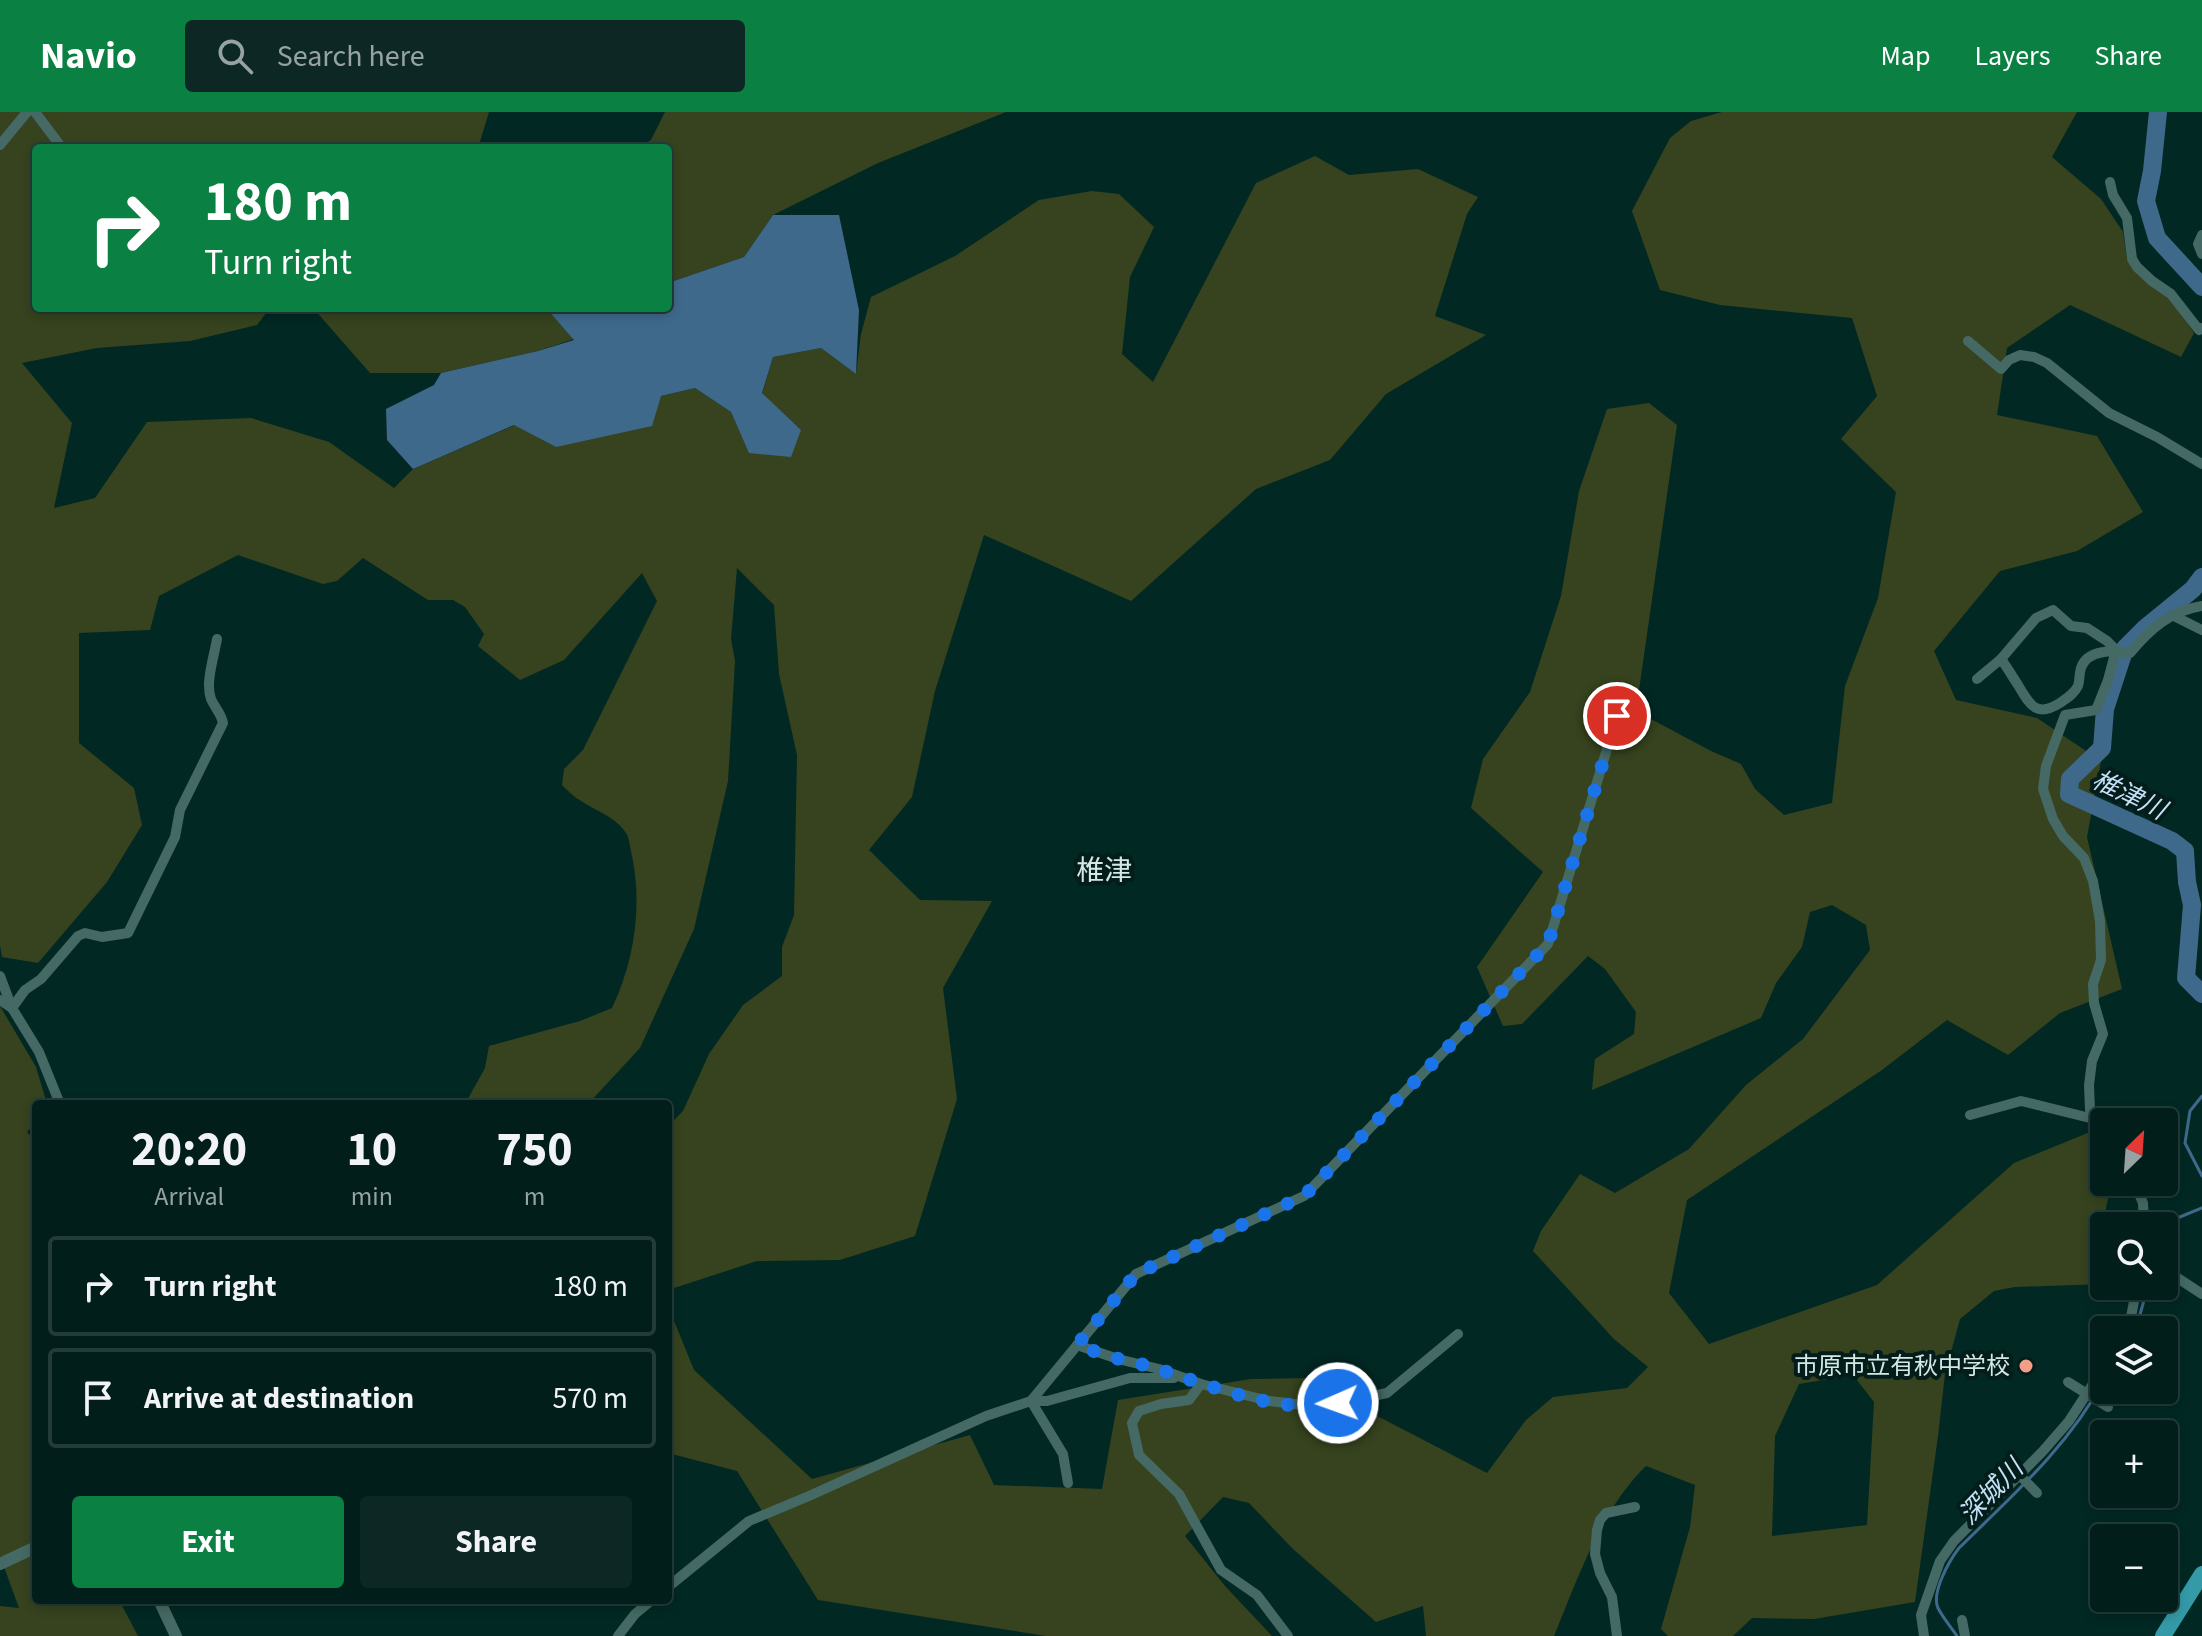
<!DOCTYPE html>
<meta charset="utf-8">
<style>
:root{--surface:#021e1b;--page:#0c2724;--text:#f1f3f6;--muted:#96a2a3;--line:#233c3a;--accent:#0b8043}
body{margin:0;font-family:"Source Sans 3","Noto Sans JP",sans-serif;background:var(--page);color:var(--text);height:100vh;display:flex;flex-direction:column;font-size:30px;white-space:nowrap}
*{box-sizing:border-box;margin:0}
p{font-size:26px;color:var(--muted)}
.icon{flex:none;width:44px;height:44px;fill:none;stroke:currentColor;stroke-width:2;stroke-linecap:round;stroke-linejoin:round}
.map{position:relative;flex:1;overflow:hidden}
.drawer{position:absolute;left:32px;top:988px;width:640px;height:504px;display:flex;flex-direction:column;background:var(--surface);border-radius:8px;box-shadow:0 4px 12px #0003,0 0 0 2px var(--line)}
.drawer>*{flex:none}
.hud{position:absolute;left:32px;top:32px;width:640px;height:168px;border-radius:8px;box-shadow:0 4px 12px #0003,0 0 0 2px var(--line);background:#0b8043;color:#fff;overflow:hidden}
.needle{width:52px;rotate:25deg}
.buttons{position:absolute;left:2090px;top:996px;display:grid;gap:16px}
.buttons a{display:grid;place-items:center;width:88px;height:88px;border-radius:8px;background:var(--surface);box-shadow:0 4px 12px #0003,0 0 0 2px var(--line);font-size:40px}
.pin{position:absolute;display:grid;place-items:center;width:68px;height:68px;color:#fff;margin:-34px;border:4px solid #fff;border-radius:50%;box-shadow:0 2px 8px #0007}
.me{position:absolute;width:88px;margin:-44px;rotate:268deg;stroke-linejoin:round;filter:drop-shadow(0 0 6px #0008)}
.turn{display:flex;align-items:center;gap:28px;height:168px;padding:0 40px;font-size:36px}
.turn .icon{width:104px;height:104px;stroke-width:2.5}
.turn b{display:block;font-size:56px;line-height:68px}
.eta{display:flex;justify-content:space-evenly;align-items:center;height:136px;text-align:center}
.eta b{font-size:48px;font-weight:700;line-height:56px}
.primary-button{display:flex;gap:16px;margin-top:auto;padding:16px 40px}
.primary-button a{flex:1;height:92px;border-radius:8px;background:var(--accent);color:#fff;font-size:32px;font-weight:700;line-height:92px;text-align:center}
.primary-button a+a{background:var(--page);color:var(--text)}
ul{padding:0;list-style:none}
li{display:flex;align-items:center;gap:24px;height:100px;margin:0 16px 12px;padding:0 24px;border:4px solid var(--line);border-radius:8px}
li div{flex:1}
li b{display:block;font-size:30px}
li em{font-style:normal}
header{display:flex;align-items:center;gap:48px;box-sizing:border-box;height:112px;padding:0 40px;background:var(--accent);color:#fff}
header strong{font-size:38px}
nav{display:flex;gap:44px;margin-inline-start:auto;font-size:28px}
.search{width:560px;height:72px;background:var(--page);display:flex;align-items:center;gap:20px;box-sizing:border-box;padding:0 28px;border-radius:8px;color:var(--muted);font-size:30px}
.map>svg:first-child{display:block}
</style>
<header>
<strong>Navio</strong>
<div class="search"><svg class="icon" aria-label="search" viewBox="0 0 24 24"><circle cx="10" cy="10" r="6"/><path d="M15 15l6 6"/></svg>Search here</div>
<nav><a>Map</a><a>Layers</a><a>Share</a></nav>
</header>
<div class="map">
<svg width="2202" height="1524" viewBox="0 0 2202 1524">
<rect width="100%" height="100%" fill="#022824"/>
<!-- green -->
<g fill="#36431e" fill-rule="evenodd">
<path d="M0,0h489l-11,36h-442v160h234l-13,17 -67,16 -93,7 -75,15 50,60 -18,85 41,-10 52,-76 104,-4 78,24 65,46 19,-19 102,-44 41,22 105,-51 34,-8 36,24 18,40 52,-22 -39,-36 11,-37 48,-9 35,26 5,-40 10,-37 84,-41 84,-56 53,-9 27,3 35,33 -24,50 -8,77 31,28 103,-199 59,-27 34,19 69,-6 60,28 -11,17 -32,102 51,19 -100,59 -56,66 -74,29 -125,112 -147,-66 -49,156 -23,106 -43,53 51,50 72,1 -49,87 14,111 -42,137 -75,24 -83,1 -89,29v-164l15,-15 26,-57 34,-49 39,-29v-29l12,-32 3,-160 -18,-81 -5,-69 -37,-37 -6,71 4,22 -7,120 -34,148 -54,119 -52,56h-123l20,-36 4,-22 91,-25 32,-13c23,-48 31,-105 19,-157 -1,-5 -2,-14 -5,-18 -10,-16 -30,-22 -45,-32 -7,-4 -13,-10 -19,-16l2,-16 19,-19 74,-149 -15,-28 -78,87 -44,20 -42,-34 6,-12 -19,-27 -12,-7h-25l-65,-42 -26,23 -14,3 -85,-29 -79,41 -9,34 -71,3v110l55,45 8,37 -35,57 -69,81 -36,-6 -2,-12z"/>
<polygon points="665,0 1006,0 878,51 773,103 744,145 668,171 668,36 637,36 651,28"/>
<path d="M1722,0h355l-25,45 49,42 22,33 4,28 45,40 22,33 -13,24 -111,-52 -63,43 -10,67 100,21 46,76 -66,39 -77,20 -66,80 22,49 81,18 64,43 -14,76 35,152 -62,24 -52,42 -61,-35 -65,50 -195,130 -18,93 40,51 168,-59 137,-122 76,-31 14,6v44h11c-15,22 -11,75 -11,102l-89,3 -21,4 -34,28 -15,55 -7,62 -23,166 -101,17 -62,-1 -19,18h-65l-7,-7 29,-102 5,-42 -49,-19c-44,42 -69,114 -92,170h-128l-3,-30 -47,16 -83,-73 -44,-46 -26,-6 -38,39 40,50 47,50h-226l-228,-36 -81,-129 -69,-18v-147l26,64 118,109 158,-44 24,50 108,4 16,-89 133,-21 61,-1 48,29 127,66 39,-53 27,-23 74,-9 21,-21 -34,-28 -81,-88 8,-20 39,-57 35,19 74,-44 57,-64 57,-46 67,-89 -4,-25 -34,-20 -22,7 -8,35 -26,36 -15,35 -169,72 3,-31 39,-25 2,-22 -31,-43 -17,-13 -66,68 -19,2 -26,-59 66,-95 -72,-64 12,-49 47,-67 31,-96 18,-105 28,-82 42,-6 28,22 -41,286 75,40 30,13 14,25 29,26 48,-12 13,-117 33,-88 18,-106 -55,-53 36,-43 -25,-78 -132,-13 -60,-15 -28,-79 38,-73 21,-17zM1853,1263l21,27 -7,123 -95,11 3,-100 24,-52z"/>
<polygon points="313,196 546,196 574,227 538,239 441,261 370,261"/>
<polygon points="0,894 36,955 47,992 36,992 36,1010 27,1020 36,1029 36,1308 30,1321 36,1324 36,1488 119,1488 138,1524 0,1524 0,1494 19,1496 0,1444"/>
</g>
<!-- water -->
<polygon fill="#3f698b" points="773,103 839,103 859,198 856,262 821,236 773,245 762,281 801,318 791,345 749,341 731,300 695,276 661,284 652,314 556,335 514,313 413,357 387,328 386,297 434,273 441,261 538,239 574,228 546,196 668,196 668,171 744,145"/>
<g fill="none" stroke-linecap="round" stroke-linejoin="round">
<!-- stream -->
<g stroke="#3f698b" stroke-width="3">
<polyline points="2202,984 2190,999 2185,1031 2202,1064"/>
<polyline points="2164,1124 2175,1107 2202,1096"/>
<polyline points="2133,1218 2139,1206 2148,1174"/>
<path d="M1957,1524c-6,-9 -14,-18 -19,-28 -7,-15 11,-47 21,-60 54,-53 109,-101 145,-168"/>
</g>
<!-- river -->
<g stroke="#3f698b" stroke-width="18">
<polyline points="2158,0 2152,59 2146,89 2157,126 2202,175"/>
<polyline points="2202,465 2193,477 2144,517 2125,536 2105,597 2102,636 2070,667 2069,682 2172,729 2185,739 2187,770 2192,793 2186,866 2202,882"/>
</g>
<!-- minor -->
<g stroke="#456964" stroke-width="10">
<polyline points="35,0 62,36"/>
<polyline points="0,33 27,0"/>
<polyline points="2110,70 2113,83 2127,106 2132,147 2137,155 2152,169 2171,182 2199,218 2202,216"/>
<polyline points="2202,123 2198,132 2202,142"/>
<polyline points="1968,229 2001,257 2009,248 2020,243 2034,245 2047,251 2109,301 2157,325 2202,352"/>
<polyline points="2172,503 2202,518"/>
<path d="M2001,547c6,8 11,17 17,26 12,20 18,33 42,18 7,-5 14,-9 18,-17 2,-6 1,-12 3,-18 6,-19 34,-18 49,-15 20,-24 40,-42 72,-47"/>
<polyline points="1977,567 2001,547 2036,506 2053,498 2071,514 2087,516 2107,529 2116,538 2108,568 2096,598 2065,603 2046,654 2043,677 2053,707 2063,724 2084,746 2093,769 2100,809 2101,848 2093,872 2094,891 2103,922 2092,949 2089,973 2090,998 2104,1024"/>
<polyline points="0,864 12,896 39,940 60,992"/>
<path d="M0,888l12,8 13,-18 16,-11 37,-43 7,-3 17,4 26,-4 47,-96 5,-27 43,-87c-2,-10 -8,-15 -12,-24 -6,-16 3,-42 6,-60"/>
<polyline points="1970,1003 2021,989 2094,1007"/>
<polyline points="2134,1070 2143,1091 2144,1114"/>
<polyline points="2164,1157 2202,1182"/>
<polyline points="2124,1218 2131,1205 2137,1174"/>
<polyline points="1077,1233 1118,1247 1159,1257 1201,1272 1269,1289 1321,1295 1387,1281 1458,1222"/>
<polyline points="2068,1270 2108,1295"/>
<polyline points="1201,1272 1189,1288 1161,1292 1139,1299 1132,1311 1139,1343 1179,1382 1221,1458 1257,1483 1288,1524"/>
<polyline points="1031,1289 1047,1289 1130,1266 1174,1266"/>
<polyline points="1031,1289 1063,1342 1068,1371"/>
<polyline points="2007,1350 2037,1381"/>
<polyline points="668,1475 749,1409 809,1384 986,1304 1031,1289 1136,1162 1304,1084 1548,832 1617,604"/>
<polyline points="1962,1508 1965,1524"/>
<polyline points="618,1524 635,1502 652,1488"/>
<polyline points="1617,1524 1612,1485 1600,1461 1595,1442 1597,1418 1600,1408 1606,1401 1635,1395"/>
<polyline points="1924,1524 1921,1503 1940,1449 1954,1429 2043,1339 2069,1309 2104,1255"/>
</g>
<!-- tertiary -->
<g stroke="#456964" stroke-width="12">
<polyline points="0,1452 36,1435"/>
<polyline points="159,1488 176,1524"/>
</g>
<!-- primary -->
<polyline stroke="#349aa8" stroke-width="16" points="2163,1524 2202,1462"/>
</g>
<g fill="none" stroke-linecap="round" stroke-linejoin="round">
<!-- route -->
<path stroke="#1a73e8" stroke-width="14" stroke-dasharray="0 25.2" d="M1338,1291c-56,12 -124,-16 -177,-33 -13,-5 -28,-7 -42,-11 -14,-4 -28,-9 -42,-14l59,-71 168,-78 244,-252 69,-228"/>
</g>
<!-- markers -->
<circle fill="#f49e88" stroke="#021d1a" stroke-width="3" cx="2026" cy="1254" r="8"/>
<g text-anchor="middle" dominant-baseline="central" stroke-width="8" stroke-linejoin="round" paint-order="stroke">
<!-- poi labels -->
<g font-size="24" fill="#d4e7e4" stroke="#021d1a" text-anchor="end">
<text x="2010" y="1254">市原市立有秋中学校</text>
</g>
<!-- water labels -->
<g font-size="26" font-style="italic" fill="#c6dff6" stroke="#021d1a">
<text transform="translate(2129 683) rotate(26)">椎津川</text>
<text transform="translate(1991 1380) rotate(-46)">深城川</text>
</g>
<!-- quarter labels -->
<g font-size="28" fill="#d4e7e4" stroke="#021d1a">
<text x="1104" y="759">椎津</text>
</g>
</g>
</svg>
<div class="buttons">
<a><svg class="needle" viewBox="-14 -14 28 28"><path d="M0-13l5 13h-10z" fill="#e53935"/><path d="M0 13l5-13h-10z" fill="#96a2a3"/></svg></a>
<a><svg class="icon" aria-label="search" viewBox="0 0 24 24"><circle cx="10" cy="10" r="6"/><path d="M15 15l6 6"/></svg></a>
<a><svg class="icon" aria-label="layers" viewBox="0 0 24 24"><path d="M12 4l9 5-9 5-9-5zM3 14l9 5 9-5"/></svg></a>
<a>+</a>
<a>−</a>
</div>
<div class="pin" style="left:1617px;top:604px;background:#d93025"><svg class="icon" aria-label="arrive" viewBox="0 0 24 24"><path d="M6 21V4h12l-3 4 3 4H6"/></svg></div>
<svg class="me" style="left:1338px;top:1291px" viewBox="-20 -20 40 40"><circle r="17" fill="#1a73e8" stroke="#fff" stroke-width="3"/><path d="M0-11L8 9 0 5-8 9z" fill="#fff"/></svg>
<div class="hud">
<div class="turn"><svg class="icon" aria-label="right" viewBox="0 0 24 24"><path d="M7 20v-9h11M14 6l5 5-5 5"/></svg><div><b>180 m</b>Turn right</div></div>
</div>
<section class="drawer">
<div class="eta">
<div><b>20:20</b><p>Arrival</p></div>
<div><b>10</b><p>min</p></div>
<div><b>750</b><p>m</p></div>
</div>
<ul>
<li><svg class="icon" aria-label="right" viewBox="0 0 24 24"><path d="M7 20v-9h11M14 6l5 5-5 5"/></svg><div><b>Turn right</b></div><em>180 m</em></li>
<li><svg class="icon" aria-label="arrive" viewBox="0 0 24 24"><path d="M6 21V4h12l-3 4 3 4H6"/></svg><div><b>Arrive at destination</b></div><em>570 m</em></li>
</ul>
<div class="primary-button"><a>Exit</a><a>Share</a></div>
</section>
</div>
